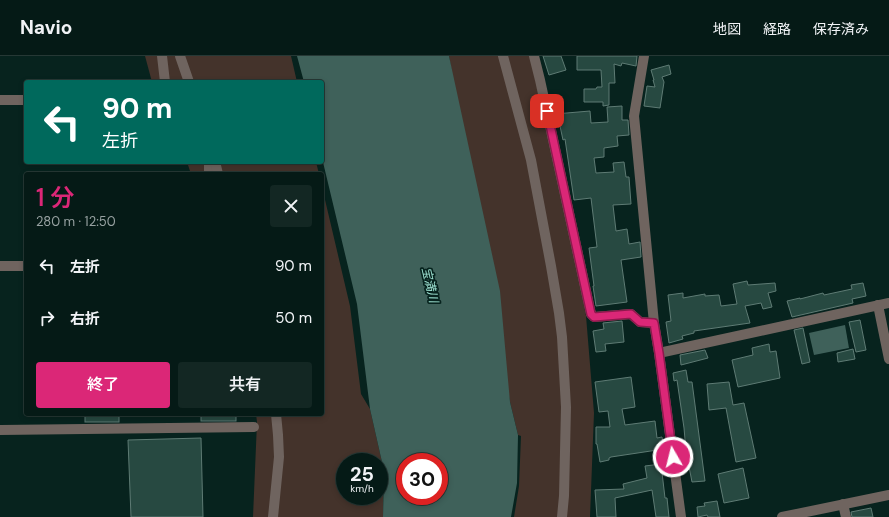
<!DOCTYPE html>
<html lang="ja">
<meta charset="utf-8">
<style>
:root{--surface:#051a16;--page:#132723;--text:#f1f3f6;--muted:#97a1a1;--line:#263835;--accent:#db2777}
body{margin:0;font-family:"DM Sans","Noto Sans JP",sans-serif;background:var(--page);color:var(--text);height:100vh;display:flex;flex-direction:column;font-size:15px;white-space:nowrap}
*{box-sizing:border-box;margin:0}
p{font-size:13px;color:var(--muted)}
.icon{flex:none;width:22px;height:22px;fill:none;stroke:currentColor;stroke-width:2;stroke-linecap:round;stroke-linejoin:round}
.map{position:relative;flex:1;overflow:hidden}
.panel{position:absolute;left:24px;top:116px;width:300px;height:244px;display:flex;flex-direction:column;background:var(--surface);border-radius:4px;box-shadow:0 2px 6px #0003,0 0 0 1px var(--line)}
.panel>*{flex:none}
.banner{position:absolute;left:24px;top:24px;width:300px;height:84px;border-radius:4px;box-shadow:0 2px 6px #0003,0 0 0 1px var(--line);background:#00695c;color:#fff;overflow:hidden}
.speed{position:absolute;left:336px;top:397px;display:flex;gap:8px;font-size:20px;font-weight:700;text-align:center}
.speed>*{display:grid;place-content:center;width:52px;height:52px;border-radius:50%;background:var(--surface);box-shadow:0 2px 6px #0003,0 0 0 1px var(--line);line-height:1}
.speed small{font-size:10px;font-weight:400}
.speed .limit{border:6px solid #d22;background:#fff;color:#111}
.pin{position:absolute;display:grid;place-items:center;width:34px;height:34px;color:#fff;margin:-17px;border-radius:8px;box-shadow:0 2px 6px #0006}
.me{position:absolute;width:44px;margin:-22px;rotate:352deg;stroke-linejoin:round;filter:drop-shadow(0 0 3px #0008)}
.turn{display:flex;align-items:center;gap:14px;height:84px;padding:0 12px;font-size:18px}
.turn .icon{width:52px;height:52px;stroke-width:2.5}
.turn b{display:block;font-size:28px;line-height:34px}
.round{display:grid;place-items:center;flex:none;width:42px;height:42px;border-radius:4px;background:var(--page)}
.summary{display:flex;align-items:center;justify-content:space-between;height:68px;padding:0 12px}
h1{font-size:24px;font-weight:600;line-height:30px;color:var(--accent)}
.action{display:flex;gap:8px;margin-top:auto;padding:8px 12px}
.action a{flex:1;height:46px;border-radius:4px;background:var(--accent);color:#fff;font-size:16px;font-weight:600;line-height:46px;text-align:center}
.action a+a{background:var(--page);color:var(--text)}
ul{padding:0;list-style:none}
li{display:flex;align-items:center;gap:12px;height:52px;padding:0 12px}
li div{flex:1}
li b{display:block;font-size:15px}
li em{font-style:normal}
header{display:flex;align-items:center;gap:24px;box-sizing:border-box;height:56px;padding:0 20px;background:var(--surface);border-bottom:1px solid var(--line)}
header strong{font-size:19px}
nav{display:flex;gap:22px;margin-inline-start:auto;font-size:14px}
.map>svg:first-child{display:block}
</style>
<header>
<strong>Navio</strong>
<nav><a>地図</a><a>経路</a><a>保存済み</a></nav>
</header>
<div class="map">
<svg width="889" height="461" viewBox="0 0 889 461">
<rect width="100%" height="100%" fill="#07231e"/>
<!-- green -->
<g fill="#44332b" fill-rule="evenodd">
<polygon points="145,0 291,0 297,26 152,26"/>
<polygon points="449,0 530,0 568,163 586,260 594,357 590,461 514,461 519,430 521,380 518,379 510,346"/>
<polygon points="187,106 316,106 319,118 191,118"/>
<path d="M322,131l28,119 11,88 9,15 14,62 -1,46h-130l4,-95 -1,-8h66zM345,406h34v34h-34z"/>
</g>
<!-- water -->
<g fill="#3f615a" fill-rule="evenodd">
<path d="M297,0h152l51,235 10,111 8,33 -1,48 -6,34h-128l1,-46 -14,-62 -13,-105 -35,-146v-76h-18zM405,406h34v34h-34z"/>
<polygon points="845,269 849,292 814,299 809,277"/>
</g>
<!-- building -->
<g fill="#274941" stroke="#5e7b74">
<polygon points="543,0 561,0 566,14 549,19"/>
<polygon points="577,0 637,0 636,10 622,7 621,10 614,8 615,27 609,27 609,49 603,50 603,46 584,46 584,33 596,33 597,31 602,31 601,14 577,14"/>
<polygon points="669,9 671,18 662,21 664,26 660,52 644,50 647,30 655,31 653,24 654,24 651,14"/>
<polygon points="622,50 622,64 628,64 629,79 617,80 618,90 604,92 604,101 594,102 596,117 614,116 613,107 624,106 626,121 629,121 631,148 613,149 616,175 627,173 629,188 640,186 641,201 621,204 627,246 596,250 593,230 594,230 589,192 597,191 591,142 574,144 565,83 563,84 560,70 558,71 555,58 590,55 591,67 608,66 607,51"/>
<polygon points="747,225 748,229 775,227 776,235 768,237 772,251 763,253 761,247 745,250 750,267 694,275 694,277 682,280 683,283 669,287 666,266 671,265 668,239 683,237 683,242 705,238 705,240 719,239 721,250 737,248 733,228"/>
<polygon points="863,227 866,240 852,243 853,247 792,261 787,245 800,242 800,243 823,237 824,239 852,233 851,229"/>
<polygon points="860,264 866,294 856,296 849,266"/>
<polygon points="622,265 624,286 605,288 606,295 596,296 593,275 604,273 603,267"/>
<polygon points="803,272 810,306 802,308 794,274"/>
<polygon points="769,288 770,296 776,295 780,322 738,331 732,304 753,299 752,292"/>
<polygon points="853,293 855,303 838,306 837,297"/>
<polygon points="705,294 708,302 681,309 680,299"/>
<polygon points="686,314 688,326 692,326 705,425 692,426 686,395 684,372 677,324 674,325 673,317"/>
<polygon points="631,321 635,351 622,353 625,369 655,365 657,382 662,381 664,393 611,401 609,402 609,404 600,406 597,388 596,388 596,371 610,371 608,355 599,356 595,326"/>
<polygon points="729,326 733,349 744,347 756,402 736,406 726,352 709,354 707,328"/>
<rect x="85" y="358" width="34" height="8"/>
<rect x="201" y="358" width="35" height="7"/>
<polygon points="201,382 203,461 131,461 128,384"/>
<polygon points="661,408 665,442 667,442 669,461 656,461 652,434 615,442 616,461 597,461 595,434 624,433 623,428 647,422 645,410"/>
<polygon points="743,412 749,442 724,447 718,418"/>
<polygon points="717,445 720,461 708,461 707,459 698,461 697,451 705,450 704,447"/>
<polygon points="871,452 873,461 852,461 851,456"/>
</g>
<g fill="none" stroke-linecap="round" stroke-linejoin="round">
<!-- minor -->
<g stroke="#6f645f" stroke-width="10">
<polyline points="162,0 165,26"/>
<polyline points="180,0 189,26"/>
<polyline points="503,0 531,104 551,210 559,257 562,281 566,351 564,440 562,461"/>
<polyline points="534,0 540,24 591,258 594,261 631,258 640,266 654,267"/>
<polyline points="644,0 634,60 654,267 659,297 681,461"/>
<polyline points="0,44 26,44"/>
<polyline points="209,106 209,118"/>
<polyline points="215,106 218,118"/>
<polyline points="0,210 26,210"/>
<polyline points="878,249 889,303"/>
<polyline points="659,297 889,247"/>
<polyline points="0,374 254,371"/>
<polyline points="843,448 846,461"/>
<polyline points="273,461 279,401 278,379 276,358"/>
<polyline points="782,461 889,439"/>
</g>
</g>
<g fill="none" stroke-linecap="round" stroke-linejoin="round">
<!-- route casing -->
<g stroke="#8e194d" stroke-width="10">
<polyline id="route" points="547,55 591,258 594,261 631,258 640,266 654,267 659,297 673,401"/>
</g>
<!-- route -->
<use href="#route" stroke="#db2777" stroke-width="7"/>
</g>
<g text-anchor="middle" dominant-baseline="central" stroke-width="3.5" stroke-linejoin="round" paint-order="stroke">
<!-- water labels -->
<g font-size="12" font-style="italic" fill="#9fe3d3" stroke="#07231e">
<text transform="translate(430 229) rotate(77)">宝満川</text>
</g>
</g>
</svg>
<div class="speed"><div>25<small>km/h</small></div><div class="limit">30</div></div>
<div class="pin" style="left:547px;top:55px;background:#d93025"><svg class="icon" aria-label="arrive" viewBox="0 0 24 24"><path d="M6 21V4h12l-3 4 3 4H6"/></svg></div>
<svg class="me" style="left:673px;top:401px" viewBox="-20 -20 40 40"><circle r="17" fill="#db2777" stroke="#fff" stroke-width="3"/><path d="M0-11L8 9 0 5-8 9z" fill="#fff"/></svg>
<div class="banner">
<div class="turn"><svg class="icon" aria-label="left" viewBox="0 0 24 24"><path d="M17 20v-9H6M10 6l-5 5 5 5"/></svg><div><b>90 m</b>左折</div></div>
</div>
<section class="panel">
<div class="summary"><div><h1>1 分</h1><p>280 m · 12:50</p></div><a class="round"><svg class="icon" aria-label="close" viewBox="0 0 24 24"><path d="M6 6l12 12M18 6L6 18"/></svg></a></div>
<ul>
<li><svg class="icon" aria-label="left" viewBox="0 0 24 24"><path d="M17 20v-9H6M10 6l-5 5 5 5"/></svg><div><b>左折</b></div><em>90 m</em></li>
<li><svg class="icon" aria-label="right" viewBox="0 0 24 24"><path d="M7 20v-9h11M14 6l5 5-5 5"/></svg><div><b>右折</b></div><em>50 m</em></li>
</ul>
<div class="action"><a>終了</a><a>共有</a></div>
</section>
</div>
